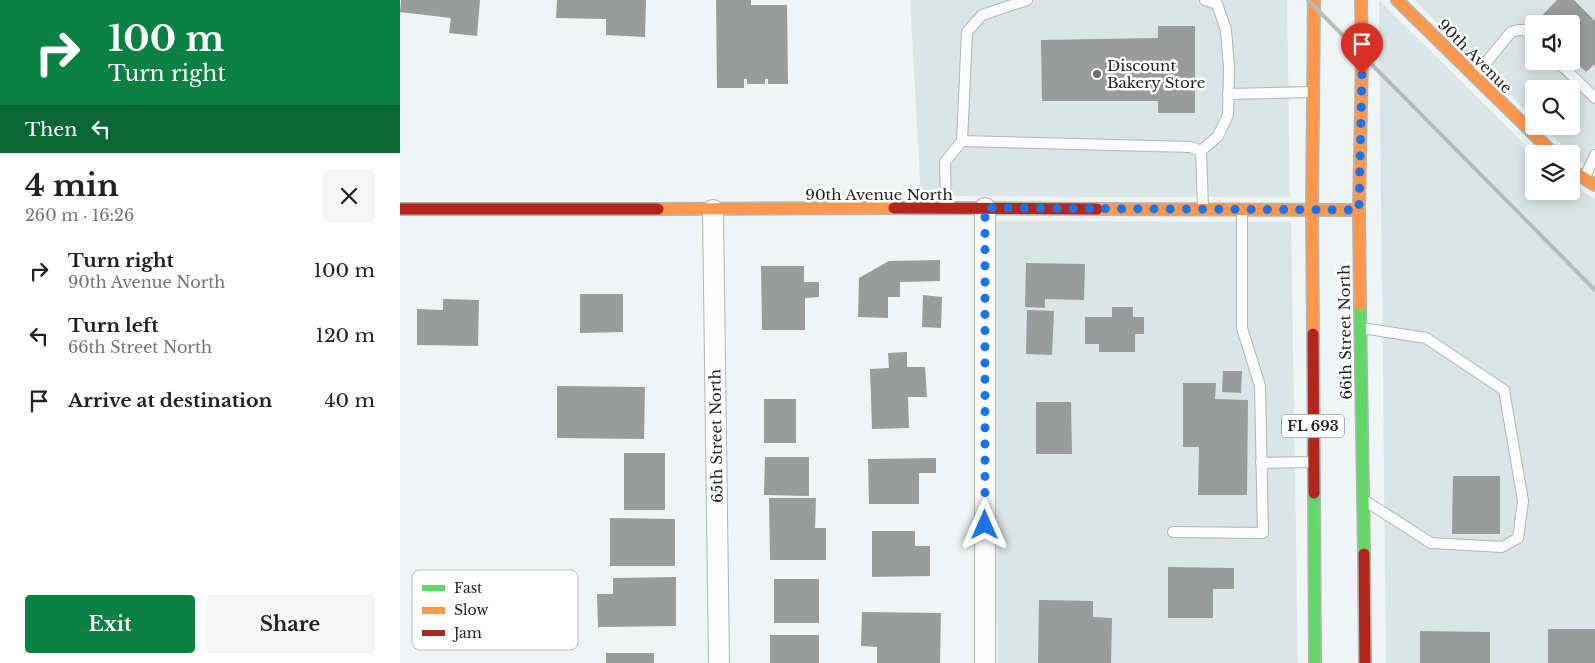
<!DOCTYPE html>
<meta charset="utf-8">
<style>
:root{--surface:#fff;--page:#f6f6f6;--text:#202124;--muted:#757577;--accent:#0b8043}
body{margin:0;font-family:"Libre Baskerville",serif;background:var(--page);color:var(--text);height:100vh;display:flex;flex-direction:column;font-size:19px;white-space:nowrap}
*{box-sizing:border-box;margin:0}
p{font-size:16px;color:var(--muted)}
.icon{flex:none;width:28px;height:28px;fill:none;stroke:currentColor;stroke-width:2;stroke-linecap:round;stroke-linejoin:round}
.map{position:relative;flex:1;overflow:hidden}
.sheet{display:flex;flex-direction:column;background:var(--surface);width:400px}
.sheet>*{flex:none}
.top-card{background:#0b8043;color:#fff;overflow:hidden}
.fabs{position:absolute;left:1125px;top:15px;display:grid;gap:10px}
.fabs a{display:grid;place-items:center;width:55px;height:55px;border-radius:5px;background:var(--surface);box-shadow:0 2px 12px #0003;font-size:25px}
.pin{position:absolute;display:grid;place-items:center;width:42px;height:42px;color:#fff;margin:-51px -21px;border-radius:50% 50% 50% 0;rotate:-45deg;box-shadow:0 0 5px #0007}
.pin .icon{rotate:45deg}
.me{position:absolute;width:55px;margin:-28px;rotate:0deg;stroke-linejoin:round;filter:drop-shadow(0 0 4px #0008)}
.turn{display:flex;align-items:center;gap:18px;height:105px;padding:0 25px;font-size:22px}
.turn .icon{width:65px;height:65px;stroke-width:2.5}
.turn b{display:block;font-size:35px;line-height:42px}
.then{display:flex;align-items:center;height:48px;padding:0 25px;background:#0003;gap:10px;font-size:19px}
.round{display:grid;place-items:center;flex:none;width:52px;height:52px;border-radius:5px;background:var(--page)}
.overview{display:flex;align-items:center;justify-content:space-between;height:85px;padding:0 25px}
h1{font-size:30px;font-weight:700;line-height:38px}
.cta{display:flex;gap:10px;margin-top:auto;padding:10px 25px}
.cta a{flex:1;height:58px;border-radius:5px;background:var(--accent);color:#fff;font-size:20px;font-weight:700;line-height:58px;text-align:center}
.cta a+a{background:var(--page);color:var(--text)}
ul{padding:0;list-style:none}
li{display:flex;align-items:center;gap:15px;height:65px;padding:0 25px}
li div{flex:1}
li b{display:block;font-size:19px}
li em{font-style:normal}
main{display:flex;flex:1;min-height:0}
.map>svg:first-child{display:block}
</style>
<main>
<section class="sheet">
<div class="top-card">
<div class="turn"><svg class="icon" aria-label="right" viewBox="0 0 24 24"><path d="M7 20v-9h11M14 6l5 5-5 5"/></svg><div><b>100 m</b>Turn right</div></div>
<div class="then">Then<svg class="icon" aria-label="left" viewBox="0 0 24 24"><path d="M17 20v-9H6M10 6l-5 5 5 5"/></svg></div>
</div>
<div class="overview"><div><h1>4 min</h1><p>260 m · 16:26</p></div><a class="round"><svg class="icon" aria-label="close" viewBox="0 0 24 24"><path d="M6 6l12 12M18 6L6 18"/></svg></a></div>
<ul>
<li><svg class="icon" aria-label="right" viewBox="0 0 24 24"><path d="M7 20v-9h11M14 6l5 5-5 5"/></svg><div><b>Turn right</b><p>90th Avenue North</p></div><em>100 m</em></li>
<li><svg class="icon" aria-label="left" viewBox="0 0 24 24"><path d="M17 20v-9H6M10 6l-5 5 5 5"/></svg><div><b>Turn left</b><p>66th Street North</p></div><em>120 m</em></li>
<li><svg class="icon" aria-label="arrive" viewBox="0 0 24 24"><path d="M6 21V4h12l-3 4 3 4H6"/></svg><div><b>Arrive at destination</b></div><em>40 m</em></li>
</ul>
<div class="cta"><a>Exit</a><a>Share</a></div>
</section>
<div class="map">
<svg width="1195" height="663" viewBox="0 0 1195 663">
<rect width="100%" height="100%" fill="#eff4f4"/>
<!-- built -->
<g fill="#d9e5e6" fill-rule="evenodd">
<polygon points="510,0 887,0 890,197 521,196"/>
<polygon points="979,0 1134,154 1134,191 1171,191 1171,184 1195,199 1195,663 986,663"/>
<path d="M1014,0h181v171l-18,-12 -35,-33h29v-37h-37v30zM1134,24h37v37h-37z"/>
<polygon points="596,221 891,222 898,663 597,663"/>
</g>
<!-- building -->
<g fill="#9a9b9b">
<polygon points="1,0 80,0 77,36 49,33 51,18 0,12"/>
<polygon points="157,0 246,0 245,37 206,35 206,19 156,18"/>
<polygon points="316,0 351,0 351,5 387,5 388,84 368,84 368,79 365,79 365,84 347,84 347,79 344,79 344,88 317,88"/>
<polygon points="1157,0 1174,0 1195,21 1195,64 1186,72 1171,57 1171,24 1138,24 1136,22"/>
<polygon points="758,26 795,26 795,113 758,113 758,101 642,101 641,40 758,38"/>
<polygon points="540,260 540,281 500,282 500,297 488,297 488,318 458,317 459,278 489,261"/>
<polygon points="626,263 685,264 684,300 645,299 645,308 625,307"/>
<polygon points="361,266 404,266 404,282 419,282 419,297 405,298 405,330 362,330"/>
<polygon points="180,294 223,294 223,332 180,333"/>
<polygon points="523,295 542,297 541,328 522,327"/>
<polygon points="43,299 79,300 78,346 17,345 17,309 43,310"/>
<polygon points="712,307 733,307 733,317 744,317 744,334 735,334 735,352 699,352 699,344 685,344 685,317 712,317"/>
<polygon points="627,310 654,311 652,355 626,354"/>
<polygon points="507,352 507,367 525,367 527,397 508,397 509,428 472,429 470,369 489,368 488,353"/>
<polygon points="823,371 842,371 841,393 822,392"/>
<polygon points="783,383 816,383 815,399 848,400 847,495 798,495 799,447 783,447"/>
<polygon points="157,386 245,387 244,439 157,438"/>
<rect x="364" y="399" width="32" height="44"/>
<polygon points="636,402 671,402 672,454 636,454"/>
<rect x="224" y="453" width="41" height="57"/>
<polygon points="365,457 409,457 409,496 364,495"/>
<polygon points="536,458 536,473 519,473 519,504 469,504 468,459"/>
<polygon points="1053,476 1100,476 1100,534 1052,534"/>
<polygon points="369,498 416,498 415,528 426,528 426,560 370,560"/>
<polygon points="210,518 275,519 275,566 210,566"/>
<polygon points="472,531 515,531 515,546 530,546 530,576 472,577"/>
<polygon points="768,567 834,568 834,589 813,589 813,618 768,618"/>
<polygon points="276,577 276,626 198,627 197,594 213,594 213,578"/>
<rect x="374" y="579" width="45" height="44"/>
<polygon points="639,600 693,601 693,617 712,618 711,663 638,663"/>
<polygon points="462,612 541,613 540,663 477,663 477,647 461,646"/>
<rect x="1148" y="629" width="47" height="34"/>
<polygon points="1020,631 1090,632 1090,663 1020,663"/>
<rect x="370" y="635" width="49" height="28"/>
<rect x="206" y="653" width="48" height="10"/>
</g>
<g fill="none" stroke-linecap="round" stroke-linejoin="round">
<!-- lane casing -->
<g stroke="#b1b5b5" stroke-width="12">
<g id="lane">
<polyline points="627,0 582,15 567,32 562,141 791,147 801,151"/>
<polyline points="1157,61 1195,98"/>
<polyline points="1075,76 1111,32 1118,30 1125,30 1134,39"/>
<polyline points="828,94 912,92"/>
<polyline points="1185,177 1195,155"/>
<polyline points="546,207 545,162 562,141"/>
<polyline points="803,208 801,151 818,136 828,115 829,68 826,30 817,4 805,0"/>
<polyline points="962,328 1026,338 1104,390 1123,501 1118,538 1102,547 1031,543 967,502"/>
<polyline points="861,463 913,462"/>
<polyline points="773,532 863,533 860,386 842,328 842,210"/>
</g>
</g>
<!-- street casing -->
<g stroke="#b1b5b5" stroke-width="22">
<g id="street">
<polyline points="585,208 585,663"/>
<polyline points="313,210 319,663"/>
</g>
</g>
<!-- fast casing -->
<g stroke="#b1b5b5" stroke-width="14">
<g id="fast">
<polyline points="960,305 964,554"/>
<polyline points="914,493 915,663"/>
</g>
</g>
<!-- slow casing -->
<g stroke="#b1b5b5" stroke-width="14">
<g id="slow">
<polyline points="997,0 1154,154"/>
<polyline points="1171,170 1195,185"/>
<polyline points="258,209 494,208"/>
<polyline points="697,209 959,210"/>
<polyline points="960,305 959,210 962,55 961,0"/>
<polyline points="913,334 912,209 914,0"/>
</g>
</g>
<!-- jam casing -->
<g stroke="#b1b5b5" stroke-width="14">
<g id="jam">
<polyline points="494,208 697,209"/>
<polyline points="0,209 258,209"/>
<polyline points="913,334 914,493"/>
<polyline points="964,554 965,663"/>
</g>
</g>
<!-- lane -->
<use href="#lane" stroke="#fdfdfd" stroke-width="10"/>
<!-- street -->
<use href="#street" stroke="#fdfdfd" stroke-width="20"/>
<!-- fast -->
<use href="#fast" stroke="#63d668" stroke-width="11"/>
<!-- slow -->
<use href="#slow" stroke="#ff974d" stroke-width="11"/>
<!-- jam -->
<use href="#jam" stroke="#b3261e" stroke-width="11"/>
<!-- rail -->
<polyline stroke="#babcbc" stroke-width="4" points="908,0 1195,290"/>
</g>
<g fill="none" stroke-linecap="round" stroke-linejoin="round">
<!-- route -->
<polyline stroke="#1a73e8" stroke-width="9" stroke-dasharray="0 16.2" points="585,525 585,208 959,210 962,74"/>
</g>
<!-- markers -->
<circle fill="#6a6d6d" stroke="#fff" stroke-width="2" cx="697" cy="74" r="5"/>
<g text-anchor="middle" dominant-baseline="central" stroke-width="5" stroke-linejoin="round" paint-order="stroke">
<!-- shield labels -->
<rect fill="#fff" stroke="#646666" stroke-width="1" x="882" y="414.5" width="62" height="23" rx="4"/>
<g font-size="14" font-weight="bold" fill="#222525">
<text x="913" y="426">FL 693</text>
</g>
<!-- street labels -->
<g font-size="15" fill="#222525" stroke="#fff">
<text transform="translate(1075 56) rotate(45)">90th Avenue</text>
<text x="479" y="194">90th Avenue North</text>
<text transform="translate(945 332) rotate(-91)">66th Street North</text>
<text transform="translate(316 436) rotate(-91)">65th Street North</text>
</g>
<!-- poi labels -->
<g font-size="15" fill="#222525" stroke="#fff" text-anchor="start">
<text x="707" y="65">Discount<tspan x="707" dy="17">Bakery Store</tspan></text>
</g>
</g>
<!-- legend -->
<rect x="12" y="570" width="166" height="80" rx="8" fill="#fff" stroke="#bdbebe" stroke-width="1"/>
<rect x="22" y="585" width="23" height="6" fill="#63d668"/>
<rect x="22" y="607" width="23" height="7" fill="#ff974d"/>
<rect x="22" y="630" width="23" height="6" fill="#b3261e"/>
<g font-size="14" fill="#222525">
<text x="54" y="593">Fast</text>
<text x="54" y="615">Slow</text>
<text x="54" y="638">Jam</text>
</g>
</svg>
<div class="fabs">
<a><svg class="icon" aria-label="sound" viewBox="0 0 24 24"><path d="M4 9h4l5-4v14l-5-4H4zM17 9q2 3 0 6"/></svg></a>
<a><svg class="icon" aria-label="search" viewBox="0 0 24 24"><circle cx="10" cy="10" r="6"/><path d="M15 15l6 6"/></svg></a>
<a><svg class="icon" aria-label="layers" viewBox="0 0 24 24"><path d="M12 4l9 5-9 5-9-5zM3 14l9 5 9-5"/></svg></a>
</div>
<div class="pin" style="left:962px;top:74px;background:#d93025"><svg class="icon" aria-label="arrive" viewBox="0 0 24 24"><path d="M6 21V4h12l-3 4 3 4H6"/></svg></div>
<svg class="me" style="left:585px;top:525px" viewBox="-20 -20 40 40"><path d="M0-17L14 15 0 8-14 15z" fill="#1a73e8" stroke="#fff" stroke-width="4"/></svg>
</div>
</main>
